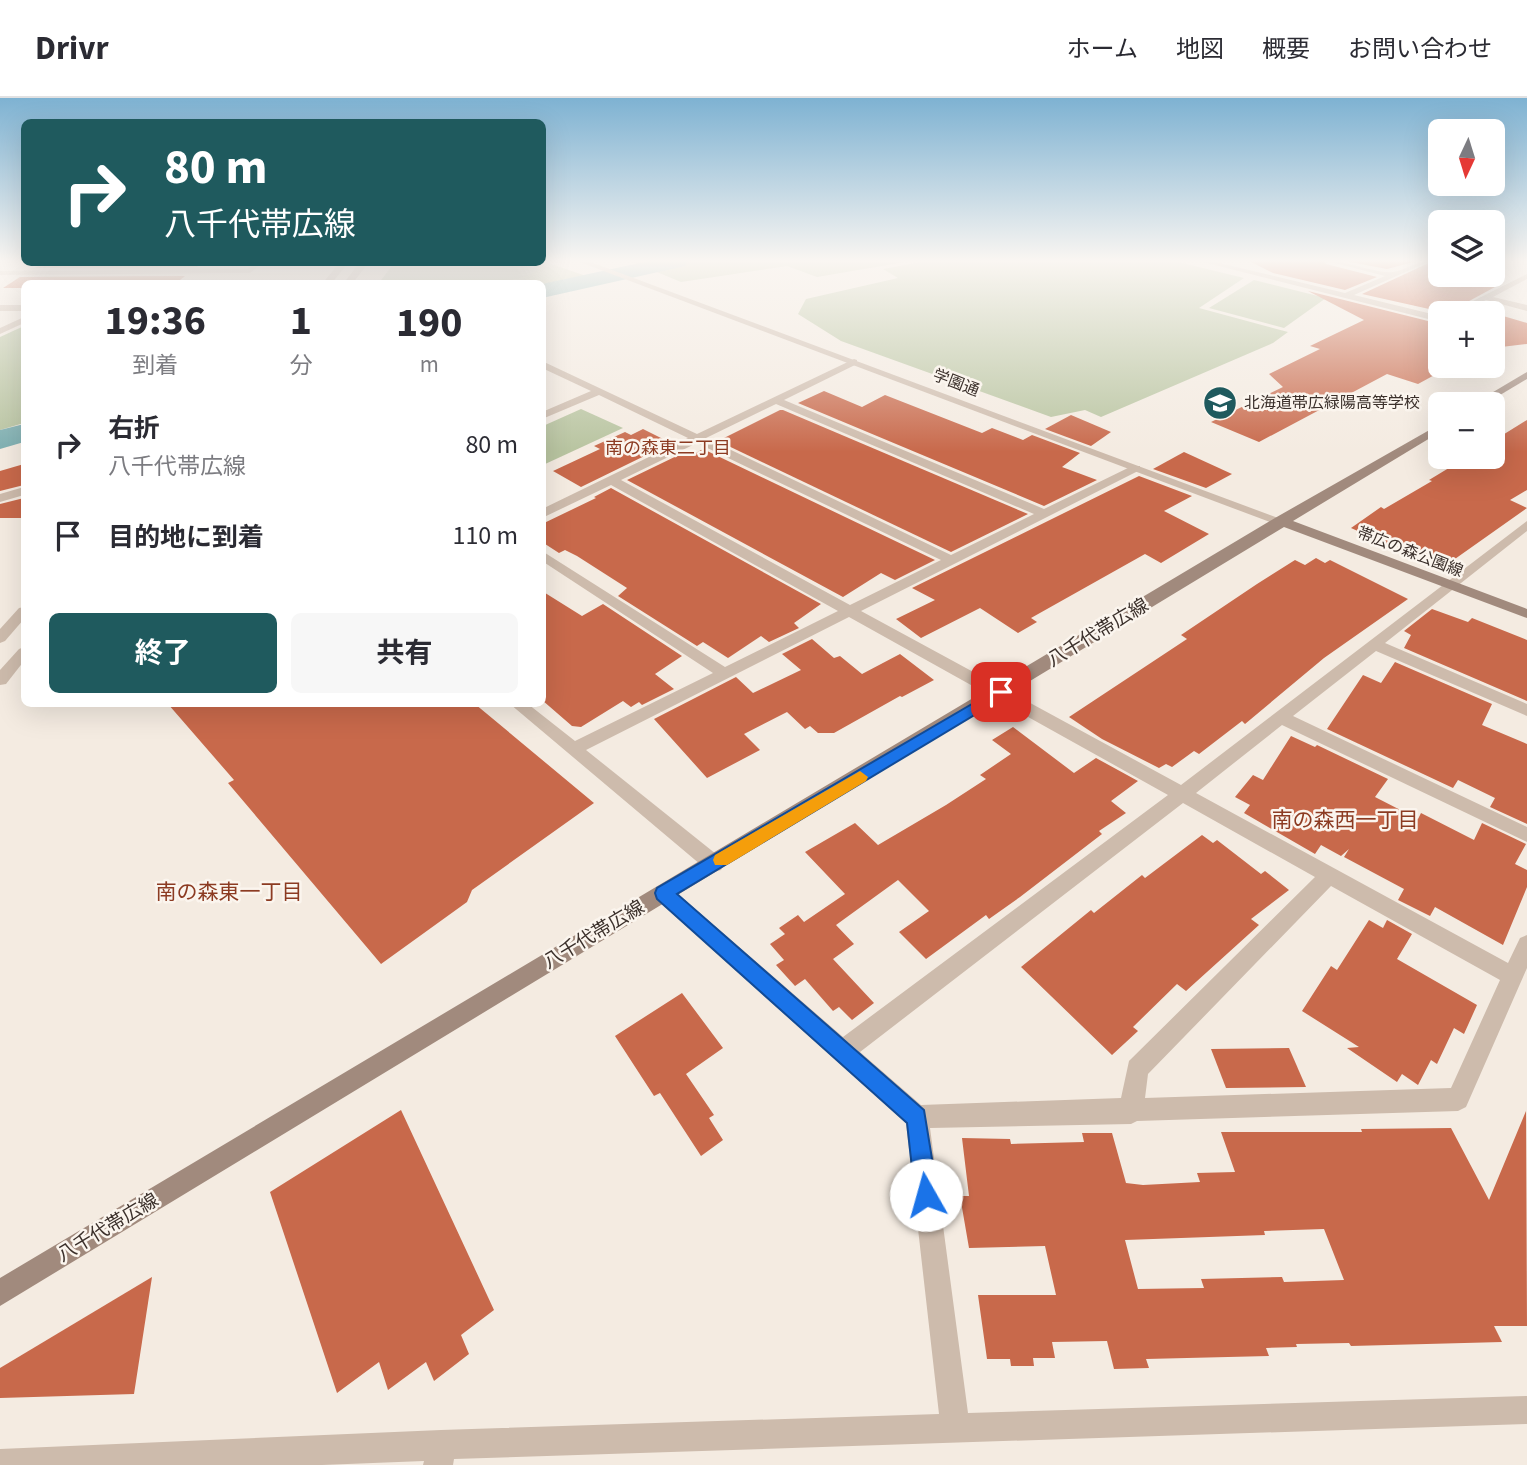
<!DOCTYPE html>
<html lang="ja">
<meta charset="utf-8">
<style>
:root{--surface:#fff;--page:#f7f7f7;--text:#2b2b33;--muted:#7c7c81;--line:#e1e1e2;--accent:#1f5a5e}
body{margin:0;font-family:"Source Sans 3","Noto Sans JP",sans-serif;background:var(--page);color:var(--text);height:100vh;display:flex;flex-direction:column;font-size:26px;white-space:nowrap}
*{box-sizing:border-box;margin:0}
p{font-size:23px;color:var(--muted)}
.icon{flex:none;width:38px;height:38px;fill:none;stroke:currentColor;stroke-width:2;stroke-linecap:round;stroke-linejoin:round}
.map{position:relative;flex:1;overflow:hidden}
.details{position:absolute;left:21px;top:182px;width:525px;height:427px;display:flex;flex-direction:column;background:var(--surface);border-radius:10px;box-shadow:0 7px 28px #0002}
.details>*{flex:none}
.hud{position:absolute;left:21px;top:21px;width:525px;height:147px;border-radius:10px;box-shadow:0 7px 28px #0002;background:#1f5a5e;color:#fff;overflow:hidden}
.needle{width:46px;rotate:184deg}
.buttons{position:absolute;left:1428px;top:21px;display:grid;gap:14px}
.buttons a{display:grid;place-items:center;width:77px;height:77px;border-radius:10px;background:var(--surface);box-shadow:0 7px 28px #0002;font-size:35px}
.pin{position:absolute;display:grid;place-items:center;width:60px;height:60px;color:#fff;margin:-30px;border-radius:14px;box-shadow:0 4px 10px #0006}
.me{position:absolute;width:77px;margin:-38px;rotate:353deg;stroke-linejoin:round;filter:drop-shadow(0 0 5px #0008)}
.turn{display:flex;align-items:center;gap:24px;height:147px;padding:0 28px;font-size:32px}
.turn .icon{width:91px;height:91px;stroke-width:2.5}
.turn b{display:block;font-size:49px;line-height:60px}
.eta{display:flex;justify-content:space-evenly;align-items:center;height:119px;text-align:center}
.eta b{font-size:42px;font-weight:700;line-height:49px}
.cta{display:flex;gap:14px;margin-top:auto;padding:14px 28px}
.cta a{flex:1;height:80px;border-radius:10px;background:var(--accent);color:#fff;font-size:28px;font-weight:700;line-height:80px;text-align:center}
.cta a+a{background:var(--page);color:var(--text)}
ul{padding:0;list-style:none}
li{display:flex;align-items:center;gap:21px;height:91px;padding:0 28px}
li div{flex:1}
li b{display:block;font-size:26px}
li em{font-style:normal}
header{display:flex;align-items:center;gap:42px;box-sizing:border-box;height:98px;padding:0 35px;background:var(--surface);border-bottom:2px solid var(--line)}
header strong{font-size:33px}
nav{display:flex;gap:38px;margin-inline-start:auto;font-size:24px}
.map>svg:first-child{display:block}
</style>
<header>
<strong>Drivr</strong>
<nav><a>ホーム</a><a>地図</a><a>概要</a><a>お問い合わせ</a></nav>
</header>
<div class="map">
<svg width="1527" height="1367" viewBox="0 0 1527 1367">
<rect width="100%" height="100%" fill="#f4ebe1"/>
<!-- green -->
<g fill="#b8c4a0">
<polygon points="543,163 586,178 543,189 542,186 379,185 394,165"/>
<polygon points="630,163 911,163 817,179 787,168 681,184"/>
<polygon points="926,163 1174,163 1244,180 1199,210 1288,234 1273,245 1101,319 1085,312 1051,319 841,243 798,216 806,201 898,180 883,171"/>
<polygon points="1254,182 1326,200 1284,230 1209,210"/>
<polygon points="24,228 24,325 0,332 0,239"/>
<polygon points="581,311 623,330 543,367 543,328"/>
</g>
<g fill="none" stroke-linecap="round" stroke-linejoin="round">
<!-- river -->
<g fill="#7fb0b2" fill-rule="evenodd">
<polygon points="649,163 688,163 685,168 542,200 542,186"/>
<polygon points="24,326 24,344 0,351 0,332"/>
</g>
</g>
<!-- building -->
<g fill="#c8694b" fill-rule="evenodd">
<polygon points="1249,163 1324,163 1326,166 1377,179 1345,192 1273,175"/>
<polygon points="1345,163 1417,163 1387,171"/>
<polygon points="1433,163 1440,163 1440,177 1492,177 1494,187 1491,188 1495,189 1447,215 1362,196"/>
<polygon points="203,164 197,169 35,170 44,165"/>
<polygon points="185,178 175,186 24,186 24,190 3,190 20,179"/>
<polygon points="1308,193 1440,226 1440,274 1418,286 1387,276 1259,344 1211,324 1283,289 1269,276 1320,251 1310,248 1364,222"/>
<polygon points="1493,215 1527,225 1527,246 1493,250"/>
<polygon points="824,293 862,309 885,297 982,335 992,330 1023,342 1032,337 1080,355 1062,369 1097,382 1044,408 798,305"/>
<polygon points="780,312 783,312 1028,416 951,454 718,343"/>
<polygon points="1071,317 1111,334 1091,348 1045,331"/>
<polygon points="1527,322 1527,392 1510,402 1527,410 1445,468 1403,449 1400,450 1389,447 1351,430 1381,409 1384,411 1432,383 1429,382 1467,359 1493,359 1493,343"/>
<polygon points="643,331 671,345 581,389 553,373 600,351 594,348 625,334 631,337"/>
<polygon points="703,351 935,462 895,482 881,475 843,499 627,382 687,353 694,356"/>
<polygon points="1184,354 1232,376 1206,390 1153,371"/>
<polygon points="24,366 24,387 0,393 0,373"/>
<polygon points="1139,378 1192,398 1164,413 1209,436 1161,465 1145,456 1031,520 1037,524 1018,535 980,510 921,540 896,521 935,502 912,490"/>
<polygon points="611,390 821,506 794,525 799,530 769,544 761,538 728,560 703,544 697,548 618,498 627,490 577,458 565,452 559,455 542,444 542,426 596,400 594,399"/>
<polygon points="24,400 24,420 0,420 0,406"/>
<polygon points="1316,460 1325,465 1330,462 1408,501 1324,560 1245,626 1242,623 1199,656 1194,653 1172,669 1166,666 1159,670 1102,641 1069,619 1187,541 1181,537 1257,486 1295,462 1305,467"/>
<polygon points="542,493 582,518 603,506 682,558 655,576 674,591 642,607 639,604 631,609 623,603 581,629 572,628 542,602"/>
<polygon points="1432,511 1468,524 1472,520 1527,542 1527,603 1404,550 1411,537 1404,533"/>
<polygon points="812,541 834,560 840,558 862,576 900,556 934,582 902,599 900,598 834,635 818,635 810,628 805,631 787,614 744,636 760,652 707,680 654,621 736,579 753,595 801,572 782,556"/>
<polygon points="1395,564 1492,606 1482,627 1527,646 1527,726 1490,709 1495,700 1458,682 1453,690 1327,631 1363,577 1381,585"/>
<polygon points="168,606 475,606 594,705 472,792 467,804 381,866 228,685 234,682"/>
<polygon points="1013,629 1074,675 1096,660 1138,683 1111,703 1126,715 1099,733 1102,736 1020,799 989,821 986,817 926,861 899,834 929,813 898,782 836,827 854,846 833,861 874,905 852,922 839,909 833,913 805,881 795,888 776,867 784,862 770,846 785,836 779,830 798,817 804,824 845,796 805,754 855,725 878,747 946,707 986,681 980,677 1011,656 992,642"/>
<polygon points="1291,638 1315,649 1317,647 1388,681 1375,699 1418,721 1421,715 1474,742 1482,725 1526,746 1515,766 1527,772 1527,789 1503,847 1435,809 1430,818 1398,802 1404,791 1344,759 1349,751 1341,758 1321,747 1315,756 1244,715 1250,707 1235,699 1253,677 1263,682"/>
<polygon points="1202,737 1213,745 1217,742 1261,776 1265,773 1289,792 1251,821 1259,827 1186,893 1177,886 1133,929 1138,933 1112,957 1021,869 1091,812 1094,815 1142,777 1145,780"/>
<polygon points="1369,822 1383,830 1387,822 1412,836 1397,861 1477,907 1464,936 1454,930 1437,966 1431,962 1418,987 1402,976 1397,984 1347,950 1359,949 1302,913 1331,868 1337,872"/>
<polygon points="682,895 723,950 686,976 714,1017 709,1020 723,1042 701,1058 660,995 654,998 615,938"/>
<polygon points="1289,950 1306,989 1226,990 1211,951"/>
<polygon points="401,1012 494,1212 461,1237 469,1256 434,1283 426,1264 388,1292 379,1264 337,1295 270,1094"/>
<path d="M1526,1013l1,215h-33l8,16 -151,4 -2,-3 -53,1 1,3 -31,1 3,8 -123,3 3,9 -35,1 -7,-28 -55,1 3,16h-22l1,8h-23l-1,-7h-23l-9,-64h78l-11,-49 -76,2 -9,-52h9l-7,-58 48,1 1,5 73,-2 -2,-9h30l14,50 17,2 57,-3 -3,-9 38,-1 -14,-40h141l-1,-3 90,-1 38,72zM1324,1131l20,51 -60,2 -2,-5 -81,2 3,9 -66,1 -13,-49 140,-5 -1,-4z"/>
<polygon points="152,1179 134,1296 0,1300 0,1270"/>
</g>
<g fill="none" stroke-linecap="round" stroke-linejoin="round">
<!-- minor -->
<g fill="#cdbbac" fill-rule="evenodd">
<path d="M1199,163h12l134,32 40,-17 -58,-15c20,0 51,13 66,11 13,-2 23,-11 37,-11l-76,34 86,21v6z"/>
<polygon points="255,164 264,164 250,175 0,177 0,173 248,171"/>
<polygon points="1527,176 1527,181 1493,199 1527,207 1527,213 1486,202 1459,215 1449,215"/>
<rect x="0" y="207" width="24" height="6"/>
<polygon points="24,219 24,225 0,236 0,230"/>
<path d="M854,261l3,1v4l-73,36 260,109 88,-43h8v4l-279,141 320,174 346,-264v10l-142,112 142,61v12l-151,-65 -83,65 234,111v15l-245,-117 -86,68 312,170 12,-25 7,-3v33l-61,139 -8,4 -321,10 -6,3 -201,4 38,285 559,-17v28l-1073,35 -1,6h-30l1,-4 -102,4h-322v-16l441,-19 498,-16 -33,-291 -250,-224 -3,-6 3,-6 7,-2 7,2 173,150 325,-242 -319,-178 -263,133 135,108 3,6 -3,6 -7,2 -7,-2 -197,-166h18l47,37 138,-68 -171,-112v-10l183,116 113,-56 -227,-126 -69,33v-9l146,-71 -89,-43 -57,24v-7l49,-21 -49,-23v-7l155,73zM776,306l258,110 -83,41 -245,-117zM697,345l244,117 -91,45 -229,-125zM1183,705l132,74 -186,184 -8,37 -200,7 -61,-53zM1331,788l169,94 -49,108 -306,10 3,-24z"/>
<polygon points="24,389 24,397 0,404 0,396"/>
</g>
<!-- tertiary -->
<g fill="#cdbbac" fill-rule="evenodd">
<polygon points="577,163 588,163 1286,423 1280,427 1275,426"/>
<polygon points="340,164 349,164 331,186 322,186"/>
<polygon points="360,164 369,164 352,186 343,186"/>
<polygon points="24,509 24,521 5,543 0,545 0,531 19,510"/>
<polygon points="24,549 24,563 6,586 0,587 0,572 19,551"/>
</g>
<!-- secondary -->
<g fill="#a18a7d" fill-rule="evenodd">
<polygon points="1527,274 1527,281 1485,306 1473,306"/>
<polygon points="1440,326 1440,334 1293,423 1527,511 1527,520 1284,429 0,1208 0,1180 1275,420"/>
</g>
</g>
<!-- sky -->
<linearGradient id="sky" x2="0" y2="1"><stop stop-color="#7eb2d2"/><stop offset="0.46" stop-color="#faf6f2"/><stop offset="1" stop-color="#faf6f2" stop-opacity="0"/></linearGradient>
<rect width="1527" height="354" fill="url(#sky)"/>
<!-- route -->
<polygon fill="#1a73e8" stroke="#114b97" stroke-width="2" points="1001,589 1006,591 1008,594 1006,598 677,796 924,1012 938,1097 934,1105 926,1109 918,1105 915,1097 907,1025 657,801 655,795 657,790"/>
<!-- slow -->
<polygon fill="#f59e0b" points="860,673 868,679 866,683 727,767 715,767 713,762 715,757"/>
<!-- icons -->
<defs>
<g id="school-disc" transform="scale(1.75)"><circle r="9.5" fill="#1f5a5e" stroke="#fbf5ee"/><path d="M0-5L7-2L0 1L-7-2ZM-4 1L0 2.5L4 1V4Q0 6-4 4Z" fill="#fff"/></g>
</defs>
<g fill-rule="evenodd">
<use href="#school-disc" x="1220" y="305"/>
</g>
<g text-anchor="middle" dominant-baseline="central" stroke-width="5" stroke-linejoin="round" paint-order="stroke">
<!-- far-street labels -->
<g font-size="16" fill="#3b302b" stroke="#fbf5ee">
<text transform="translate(956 285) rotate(21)">学園通</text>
<text transform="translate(1410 454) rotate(21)">帯広の森公園線</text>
</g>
<!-- far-poi labels -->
<g font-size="16" fill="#3b302b" stroke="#fbf5ee" text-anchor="start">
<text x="1244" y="305">北海道帯広緑陽高等学校</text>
</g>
<!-- far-neighbourhood labels -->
<g font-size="18" fill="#8c3b22" stroke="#fbf5ee">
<text x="668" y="350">南の森東二丁目</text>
</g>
<!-- street labels -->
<g font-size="19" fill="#3b302b" stroke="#fbf5ee">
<text transform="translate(1098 535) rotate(-31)">八千代帯広線</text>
<text transform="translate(594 837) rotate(-31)">八千代帯広線</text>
<text transform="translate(108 1130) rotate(-31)">八千代帯広線</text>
</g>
<!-- neighbourhood labels -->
<g font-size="21" fill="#8c3b22" stroke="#fbf5ee">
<text x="1345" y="722">南の森西一丁目</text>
<text x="229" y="794">南の森東一丁目</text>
</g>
</g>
</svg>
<div class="buttons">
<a><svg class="needle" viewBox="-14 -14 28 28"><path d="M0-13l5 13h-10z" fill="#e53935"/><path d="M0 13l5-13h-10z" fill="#7c7c81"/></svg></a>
<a><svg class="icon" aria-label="layers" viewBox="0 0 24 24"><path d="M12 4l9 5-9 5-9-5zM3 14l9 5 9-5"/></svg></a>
<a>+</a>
<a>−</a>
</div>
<div class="pin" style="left:1001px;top:594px;background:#d93025"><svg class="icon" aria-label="arrive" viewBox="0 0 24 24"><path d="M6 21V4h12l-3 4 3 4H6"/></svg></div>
<svg class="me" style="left:926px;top:1097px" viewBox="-20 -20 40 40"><circle r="19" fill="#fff"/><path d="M0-13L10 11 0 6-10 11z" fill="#1a73e8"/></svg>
<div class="hud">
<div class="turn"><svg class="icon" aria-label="right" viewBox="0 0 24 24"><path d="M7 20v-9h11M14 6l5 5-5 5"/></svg><div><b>80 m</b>八千代帯広線</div></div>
</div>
<section class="details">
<div class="eta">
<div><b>19:36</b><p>到着</p></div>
<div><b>1</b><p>分</p></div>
<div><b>190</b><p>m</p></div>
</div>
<ul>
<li><svg class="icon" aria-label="right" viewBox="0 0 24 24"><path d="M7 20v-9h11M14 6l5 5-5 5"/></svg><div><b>右折</b><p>八千代帯広線</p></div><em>80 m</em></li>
<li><svg class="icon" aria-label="arrive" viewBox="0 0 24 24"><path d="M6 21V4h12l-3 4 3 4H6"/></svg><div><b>目的地に到着</b></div><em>110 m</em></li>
</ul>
<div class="cta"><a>終了</a><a>共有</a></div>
</section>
</div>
